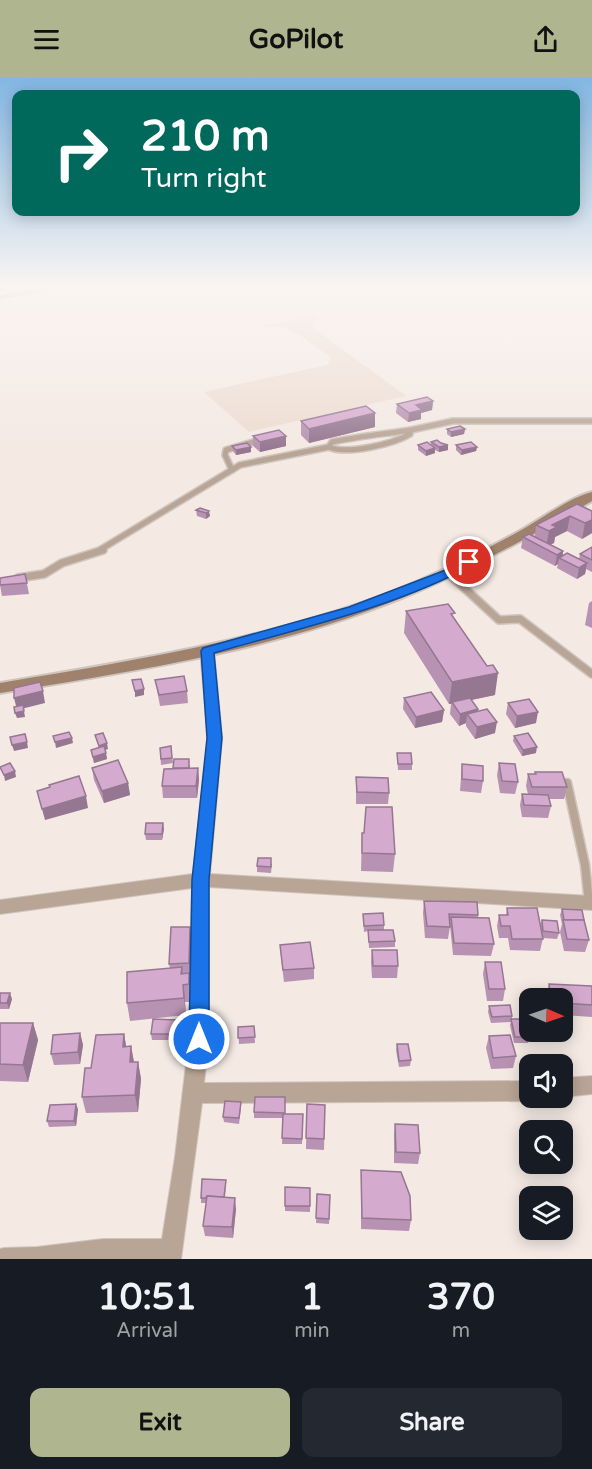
<!DOCTYPE html>
<style>
:root{--surface:#171b24;--page:#242831;--text:#f1f3f6;--muted:#9ea1a6;--accent:#afb58f}
body{margin:0;font-family:"Varela Round",sans-serif;background:var(--page);color:var(--text);height:100vh;display:flex;flex-direction:column;font-size:22px;white-space:nowrap}
*{box-sizing:border-box;margin:0}
p{font-size:20px;color:var(--muted)}
.icon{flex:none;width:33px;height:33px;fill:none;stroke:currentColor;stroke-width:2;stroke-linecap:round;stroke-linejoin:round}
.map{position:relative;height:1181px;overflow:hidden}
.drawer{display:flex;flex-direction:column;background:var(--surface);flex:1}
.drawer>*{flex:none}
.banner{position:absolute;left:12px;top:12px;width:568px;height:126px;border-radius:12px;box-shadow:0 3px 15px #0003;background:#00695c;color:#fff;overflow:hidden}
.needle{width:39px;rotate:92deg}
.tools{position:absolute;left:519px;top:910px;display:grid;gap:12px}
.tools a{display:grid;place-items:center;width:54px;height:54px;border-radius:12px;background:var(--surface);box-shadow:0 3px 15px #0003;font-size:30px}
.pin{position:absolute;display:grid;place-items:center;width:51px;height:51px;color:#fff;margin:-26px;border:3px solid #fff;border-radius:50%;box-shadow:0 2px 6px #0007}
.me{position:absolute;width:66px;margin:-33px;rotate:0deg;stroke-linejoin:round;filter:drop-shadow(0 0 4px #0008)}
.turn{display:flex;align-items:center;gap:21px;height:126px;padding:0 30px;font-size:27px}
.turn .icon{width:78px;height:78px;stroke-width:2.5}
.turn b{display:block;font-size:42px;line-height:51px}
.eta{display:flex;justify-content:space-evenly;align-items:center;height:102px;text-align:center}
.eta b{font-size:36px;font-weight:700;line-height:42px}
.cta{display:flex;gap:12px;margin-top:auto;padding:12px 30px}
.cta a{flex:1;height:69px;border-radius:12px;background:var(--accent);color:#111;font-size:24px;font-weight:700;line-height:69px;text-align:center}
.cta a+a{background:var(--page);color:var(--text)}
header{display:flex;justify-content:space-between;align-items:center;height:78px;padding:0 30px;background:var(--accent);color:#111;font-size:27px;font-weight:700}
.map>svg:first-child{display:block}
</style>
<header><svg class="icon" aria-label="menu" viewBox="0 0 24 24"><path d="M4 6h16M4 12h16M4 18h16"/></svg>GoPilot<svg class="icon" aria-label="share" viewBox="0 0 24 24"><path d="M12 15V3M7 8l5-5 5 5M5 13v7h14v-7"/></svg></header>
<div class="map">
<svg width="592" height="1181" viewBox="0 0 592 1181">
<rect width="100%" height="100%" fill="#f4e9e3"/>
<!-- built -->
<polygon fill="#eddcd1" points="315,238 313,250 406,318 249,354 204,314 327,287 331,280 297,255 283,250 260,248"/>
<g fill="none" stroke-linecap="round" stroke-linejoin="round">
<!-- service-far2 casing -->
<g stroke="#cec5bf" stroke-width="8">
<g id="service-far2">
<path d="M411,352l-1,4c-17,10 -63,21 -81,13l3,-5c27,-6 52,-8 79,-12z"/>
<polyline points="411,352 453,343 592,343"/>
<polyline points="232,392 225,377 226,372 260,362"/>
<polyline points="98,473 240,387 329,369"/>
</g>
</g>
<!-- service-far1 casing -->
<g stroke="#cec5bf" stroke-width="10">
<g id="service-far1">
<polyline points="448,495 499,542 520,541 592,596"/>
<polyline points="18,500 44,496 62,485 103,472"/>
</g>
</g>
<!-- service casing -->
<g stroke="#cec5bf" stroke-width="11">
<polyline id="service" points="567,705 585,787 589,825"/>
</g>
<!-- minor casing -->
<g stroke="#cec5bf" stroke-width="2">
<g id="minor">
<polygon points="54,208 71,208 0,221 0,217"/>
<polygon points="207,569 214,573 222,660 210,796 592,818 592,832 209,809 209,961 204,1005 530,1003 530,1020 537,1020 530,1023 202,1025 181,1181 0,1181 0,1171 4,1170 37,1169 103,1161 162,1161 175,1079 189,961 192,810 0,836 0,822 193,796 208,660 200,573"/>
<polygon points="592,998 592,1016 562,1019 562,1000"/>
</g>
</g>
<!-- secondary casing -->
<g stroke="#cec5bf" stroke-width="4">
<path id="secondary" d="M592,414v9c-62,36 -124,70 -190,97 -128,52 -267,73 -402,95v-10c131,-22 264,-43 389,-90 44,-17 86,-38 127,-60 21,-11 54,-36 76,-41z"/>
</g>
<!-- service-far2 -->
<use href="#service-far2" stroke="#b9a596" stroke-width="5"/>
<!-- service-far1 -->
<use href="#service-far1" stroke="#b9a596" stroke-width="7"/>
<!-- service -->
<use href="#service" stroke="#b9a596" stroke-width="8"/>
<!-- minor -->
<use href="#minor" fill="#b9a596" fill-rule="evenodd"/>
<!-- secondary -->
<use href="#secondary" fill="#a0826c" fill-rule="evenodd"/>
</g>
<!-- wall -->
<g fill="#b792b2">
<polygon points="433,323 432,332 421,335 421,341 408,344 396,335 397,326"/>
<polygon points="375,335 375,349 309,365 301,357 301,343"/>
<polygon points="447,351 465,351 464,356 451,359 447,356"/>
<polygon points="253,358 286,358 286,368 260,374 253,368"/>
<polygon points="431,364 448,372 439,374 435,372 435,375 426,378 418,372 418,367 431,367"/>
<polygon points="456,367 477,369 476,373 461,377 456,372"/>
<polygon points="232,368 251,374 236,377 233,373"/>
<polygon points="577,426 592,433 592,455 582,461 567,453 555,459 554,465 550,466 563,473 563,478 579,481 580,476 592,469 592,494 586,491 585,496 577,501 557,490 558,486 555,488 521,470 523,459 535,458 536,447"/>
<polygon points="200,430 210,438 206,441 197,438 196,432"/>
<polygon points="25,496 29,516 2,518 0,507"/>
<polygon points="592,523 592,550 585,547 589,525"/>
<polygon points="406,533 454,540 495,617 471,622 478,631 478,634 495,655 475,661 466,648 466,645 459,648 450,636 451,626 449,626 404,555"/>
<polygon points="155,602 187,613 188,625 160,628"/>
<polygon points="404,620 444,632 442,644 415,650 403,631"/>
<polygon points="508,625 536,645 515,650 506,636"/>
<polygon points="95,657 108,671 105,672 107,681 94,685 91,672 99,670"/>
<polygon points="514,658 536,675 522,678 513,663"/>
<polygon points="171,668 173,685 161,687 160,670"/>
<polygon points="397,675 412,686 412,692 398,692"/>
<polygon points="499,685 518,704 515,716 500,715 497,697"/>
<polygon points="462,686 483,703 481,715 460,713"/>
<polygon points="190,687 190,690 198,690 199,702 197,720 163,720 162,708 173,690"/>
<polygon points="92,690 128,705 130,717 104,725 94,702"/>
<polygon points="535,694 567,709 564,721 549,721 551,728 548,740 522,739 520,727 522,716 528,716 526,708 528,696 535,696"/>
<polygon points="356,699 389,715 388,726 356,726"/>
<polygon points="164,751 162,762 146,762 145,756"/>
<polygon points="362,755 364,755 395,776 393,794 361,793"/>
<polygon points="272,786 271,795 257,794 257,788"/>
<polygon points="424,823 478,837 478,840 494,866 491,878 453,877 450,848 448,861 425,860 423,835"/>
<polygon points="507,830 540,847 542,842 559,855 557,861 543,860 540,873 510,872 508,860 499,860 497,848 499,837 506,837"/>
<polygon points="562,831 589,862 585,874 564,873 560,854 562,846 560,837"/>
<polygon points="363,836 384,847 384,852 395,863 395,869 369,870 368,853 364,854"/>
<polygon points="192,860 190,897 189,897 191,924 185,924 186,937 130,943 127,925 170,890 169,886"/>
<polygon points="280,867 314,890 314,901 284,904 281,879"/>
<polygon points="372,872 398,888 397,900 372,900 371,884"/>
<polygon points="485,884 505,911 503,923 487,923 483,896"/>
<polygon points="549,906 592,908 592,939 562,937 562,921 547,921 546,918"/>
<polygon points="0,915 12,921 9,931 0,931"/>
<polygon points="489,928 512,938 512,941 530,959 528,965 514,965 510,947 511,944 491,945 488,934"/>
<polygon points="0,945 33,945 38,962 28,1004 0,1003"/>
<polygon points="177,948 176,962 152,962 151,956"/>
<polygon points="254,948 255,965 239,966 238,949"/>
<polygon points="80,955 83,967 80,986 54,987 51,976"/>
<polygon points="124,956 126,968 131,968 134,984 138,984 141,1001 138,1034 86,1035 82,1019 91,990"/>
<polygon points="489,958 516,978 513,990 491,991 486,970"/>
<polygon points="397,966 411,982 410,988 399,989 396,972"/>
<polygon points="285,1019 285,1036 303,1036 302,1066 282,1066 283,1040 254,1040 254,1034"/>
<polygon points="241,1024 241,1030 239,1046 224,1044 223,1039"/>
<polygon points="307,1026 325,1027 324,1072 306,1071"/>
<polygon points="78,1031 76,1048 49,1049 47,1043"/>
<polygon points="395,1046 420,1075 418,1086 394,1085 394,1057"/>
<polygon points="361,1092 411,1142 409,1153 361,1151"/>
<polygon points="226,1107 225,1119 236,1131 233,1160 205,1158 203,1148 206,1125 201,1125 201,1120"/>
<polygon points="285,1109 310,1110 310,1134 285,1133"/>
<polygon points="317,1116 330,1117 329,1146 316,1145"/>
</g>
<!-- shaded-wall -->
<g fill="#957791">
<polygon points="4,209 4,213 0,214 0,210"/>
<polygon points="433,323 432,332 421,335 421,341 408,344 409,335 416,327"/>
<polygon points="375,335 375,349 309,365 309,351"/>
<polygon points="465,351 464,356 451,359 451,354"/>
<polygon points="286,358 286,368 260,374 260,364"/>
<polygon points="448,367 448,372 439,374 439,369"/>
<polygon points="251,369 251,374 236,377 236,372"/>
<polygon points="477,369 476,373 461,377 462,372"/>
<polygon points="435,370 435,375 426,378 426,373"/>
<polygon points="209,433 210,438 206,441 206,435"/>
<polygon points="570,438 567,453 555,459 554,465 546,469 549,453 552,447"/>
<polygon points="592,442 592,455 582,461 585,445"/>
<polygon points="563,473 562,481 559,480 558,486 555,488 557,477"/>
<polygon points="587,485 585,496 577,501 579,490"/>
<polygon points="498,595 495,617 452,626 452,624 451,626 449,626 452,604"/>
<polygon points="144,611 144,617 135,619 135,613"/>
<polygon points="43,613 45,625 17,632 14,620"/>
<polygon points="478,631 477,643 467,636 466,645 459,648 460,636"/>
<polygon points="444,632 442,644 415,650 416,639"/>
<polygon points="24,633 25,639 17,640 15,635"/>
<polygon points="538,634 536,645 515,650 517,638"/>
<polygon points="497,644 495,655 475,661 477,649"/>
<polygon points="72,660 73,665 56,670 55,664"/>
<polygon points="27,664 28,670 14,673 12,667"/>
<polygon points="107,665 108,671 100,673 99,668"/>
<polygon points="537,669 536,675 522,678 523,672"/>
<polygon points="106,675 107,681 94,685 93,679"/>
<polygon points="198,690 199,702 197,720 196,708"/>
<polygon points="15,693 16,699 5,703 4,697"/>
<polygon points="128,705 130,717 104,725 102,713"/>
<polygon points="86,718 88,730 45,742 42,731"/>
<polygon points="163,745 164,751 162,762 162,756"/>
<polygon points="190,849 192,860 190,897 189,885"/>
<polygon points="182,889 185,924 186,937 181,896"/>
<polygon points="10,915 12,921 9,931 7,925"/>
<polygon points="176,942 177,948 176,962 175,956"/>
<polygon points="33,945 38,962 28,1004 23,987"/>
<polygon points="80,955 83,967 80,986 78,974"/>
<polygon points="124,956 127,973 123,969"/>
<polygon points="131,968 134,985 130,984"/>
<polygon points="138,984 141,1001 138,1034 135,1017"/>
<polygon points="76,1026 78,1031 76,1048 74,1043"/>
<polygon points="235,1120 236,1131 233,1160 232,1149"/>
</g>
<!-- building -->
<g fill="#d5aacf" stroke="#957791" stroke-width="1.5">
<polygon points="427,319 433,323 416,327 422,332 409,335 397,326"/>
<polygon points="366,328 375,335 309,351 301,343"/>
<polygon points="460,348 465,351 451,354 447,351"/>
<polygon points="279,352 286,358 260,364 253,358"/>
<polygon points="437,362 441,365 448,367 439,369 431,364"/>
<polygon points="427,364 435,370 426,373 418,367"/>
<polygon points="471,364 477,369 462,372 456,367"/>
<polygon points="247,365 251,369 236,372 232,368"/>
<polygon points="577,426 592,433 592,442 585,445 570,438 552,447 557,449 549,453 536,447"/>
<polygon points="200,430 209,433 206,435 196,432"/>
<polygon points="529,456 563,473 557,477 523,459"/>
<polygon points="592,469 592,482 580,476"/>
<polygon points="567,475 587,485 579,490 559,480"/>
<polygon points="25,496 27,505 0,507 0,500"/>
<polygon points="448,526 455,535 451,536 487,588 493,587 498,595 452,604 406,533"/>
<polygon points="184,598 187,613 159,617 155,602"/>
<polygon points="141,601 144,611 135,613 132,602"/>
<polygon points="40,604 43,613 14,620 14,610"/>
<polygon points="431,614 444,632 416,639 404,620"/>
<polygon points="470,620 478,631 460,636 452,624"/>
<polygon points="529,621 538,634 517,638 508,625"/>
<polygon points="23,627 24,633 15,635 14,629"/>
<polygon points="487,631 497,644 477,649 467,636"/>
<polygon points="69,654 72,660 55,664 53,658"/>
<polygon points="103,655 107,665 99,668 95,657"/>
<polygon points="528,655 537,669 523,672 514,658"/>
<polygon points="25,656 27,664 12,667 10,659"/>
<polygon points="104,668 106,675 93,679 91,672"/>
<polygon points="171,668 172,680 161,681 160,670"/>
<polygon points="397,675 411,675 412,686 398,686"/>
<polygon points="174,681 189,681 189,690 173,690"/>
<polygon points="118,682 128,705 102,713 92,690"/>
<polygon points="10,685 15,693 4,697 0,689"/>
<polygon points="499,685 515,686 518,704 502,703"/>
<polygon points="462,686 483,688 483,703 462,701"/>
<polygon points="198,690 196,708 162,708 164,691"/>
<polygon points="535,694 562,694 567,709 532,709 528,696 536,696"/>
<polygon points="79,698 86,718 42,731 37,713 50,709 49,707"/>
<polygon points="356,699 388,700 389,715 357,714"/>
<polygon points="522,716 548,717 551,728 524,727"/>
<polygon points="366,729 392,729 395,776 362,775 362,755 364,755"/>
<polygon points="146,745 163,745 162,756 145,756"/>
<polygon points="258,780 271,780 271,789 257,788"/>
<polygon points="424,823 477,824 478,837 449,836 450,849 427,848"/>
<polygon points="507,830 537,830 543,861 512,861 510,848 501,848 499,837 508,837"/>
<polygon points="562,831 582,832 584,842 564,842"/>
<polygon points="383,835 384,847 364,848 363,836"/>
<polygon points="451,839 489,840 494,866 454,865"/>
<polygon points="542,842 557,843 559,855 543,853"/>
<polygon points="563,842 584,842 589,862 567,861"/>
<polygon points="171,849 190,849 189,885 169,886"/>
<polygon points="368,852 393,852 395,863 369,864"/>
<polygon points="310,864 314,890 283,892 280,867"/>
<polygon points="372,872 397,872 398,888 373,888"/>
<polygon points="485,884 501,884 505,911 489,911"/>
<polygon points="182,889 181,896 189,895 189,906 183,907 184,920 127,925 127,894"/>
<polygon points="549,906 592,908 592,927 562,925 562,921 551,921"/>
<polygon points="0,915 10,915 7,925 0,925"/>
<polygon points="510,927 512,938 492,939 489,928"/>
<polygon points="153,941 176,942 175,956 151,956"/>
<polygon points="511,941 526,941 530,959 515,959"/>
<polygon points="0,945 33,945 23,987 0,986"/>
<polygon points="254,948 255,959 238,960 238,949"/>
<polygon points="80,955 78,974 51,976 53,957"/>
<polygon points="124,956 123,969 131,968 130,984 138,984 135,1017 82,1019 85,990 91,990 96,957"/>
<polygon points="510,957 516,978 493,980 489,958"/>
<polygon points="397,966 408,966 411,982 399,983"/>
<polygon points="255,1019 285,1019 285,1035 254,1034"/>
<polygon points="225,1023 241,1024 239,1040 223,1039"/>
<polygon points="76,1026 74,1043 47,1043 50,1027"/>
<polygon points="307,1026 325,1027 324,1061 306,1060"/>
<polygon points="283,1036 303,1036 302,1061 282,1060"/>
<polygon points="395,1046 418,1047 420,1075 396,1074"/>
<polygon points="361,1092 401,1094 410,1118 411,1142 362,1140"/>
<polygon points="202,1101 226,1102 224,1119 207,1118 206,1120 201,1120"/>
<polygon points="285,1109 310,1110 310,1128 285,1128"/>
<polygon points="317,1116 330,1117 329,1141 316,1140"/>
<polygon points="207,1118 235,1120 232,1149 203,1148"/>
</g>
<!-- sky -->
<linearGradient id="sky" x2="0" y2="1"><stop stop-color="#82b7e3"/><stop offset="0.56" stop-color="#faf5f2"/><stop offset="1" stop-color="#faf5f2" stop-opacity="0"/></linearGradient>
<rect width="592" height="373" fill="url(#sky)"/>
<!-- route -->
<path fill="#1a73e8" stroke="#114b97" stroke-width="1.5" d="M469,480l4,2v5c-80,43 -172,63 -259,88l8,85 -13,142v159l-3,7 -7,2 -7,-2 -3,-7 3,-159 15,-142 -6,-87 2,-3 146,-41 94,-36z"/>
</svg>
<div class="tools">
<a><svg class="needle" viewBox="-14 -14 28 28"><path d="M0-13l5 13h-10z" fill="#e53935"/><path d="M0 13l5-13h-10z" fill="#9ea1a6"/></svg></a>
<a><svg class="icon" aria-label="sound" viewBox="0 0 24 24"><path d="M4 9h4l5-4v14l-5-4H4zM17 9q2 3 0 6"/></svg></a>
<a><svg class="icon" aria-label="search" viewBox="0 0 24 24"><circle cx="10" cy="10" r="6"/><path d="M15 15l6 6"/></svg></a>
<a><svg class="icon" aria-label="layers" viewBox="0 0 24 24"><path d="M12 4l9 5-9 5-9-5zM3 14l9 5 9-5"/></svg></a>
</div>
<div class="pin" style="left:469px;top:484px;background:#d93025"><svg class="icon" aria-label="arrive" viewBox="0 0 24 24"><path d="M6 21V4h12l-3 4 3 4H6"/></svg></div>
<svg class="me" style="left:199px;top:961px" viewBox="-20 -20 40 40"><circle r="17" fill="#1a73e8" stroke="#fff" stroke-width="3"/><path d="M0-11L8 9 0 5-8 9z" fill="#fff"/></svg>
<div class="banner">
<div class="turn"><svg class="icon" aria-label="right" viewBox="0 0 24 24"><path d="M7 20v-9h11M14 6l5 5-5 5"/></svg><div><b>210 m</b>Turn right</div></div>
</div>
</div>
<section class="drawer">
<div class="eta">
<div><b>10:51</b><p>Arrival</p></div>
<div><b>1</b><p>min</p></div>
<div><b>370</b><p>m</p></div>
</div>
<div class="cta"><a>Exit</a><a>Share</a></div>
</section>
